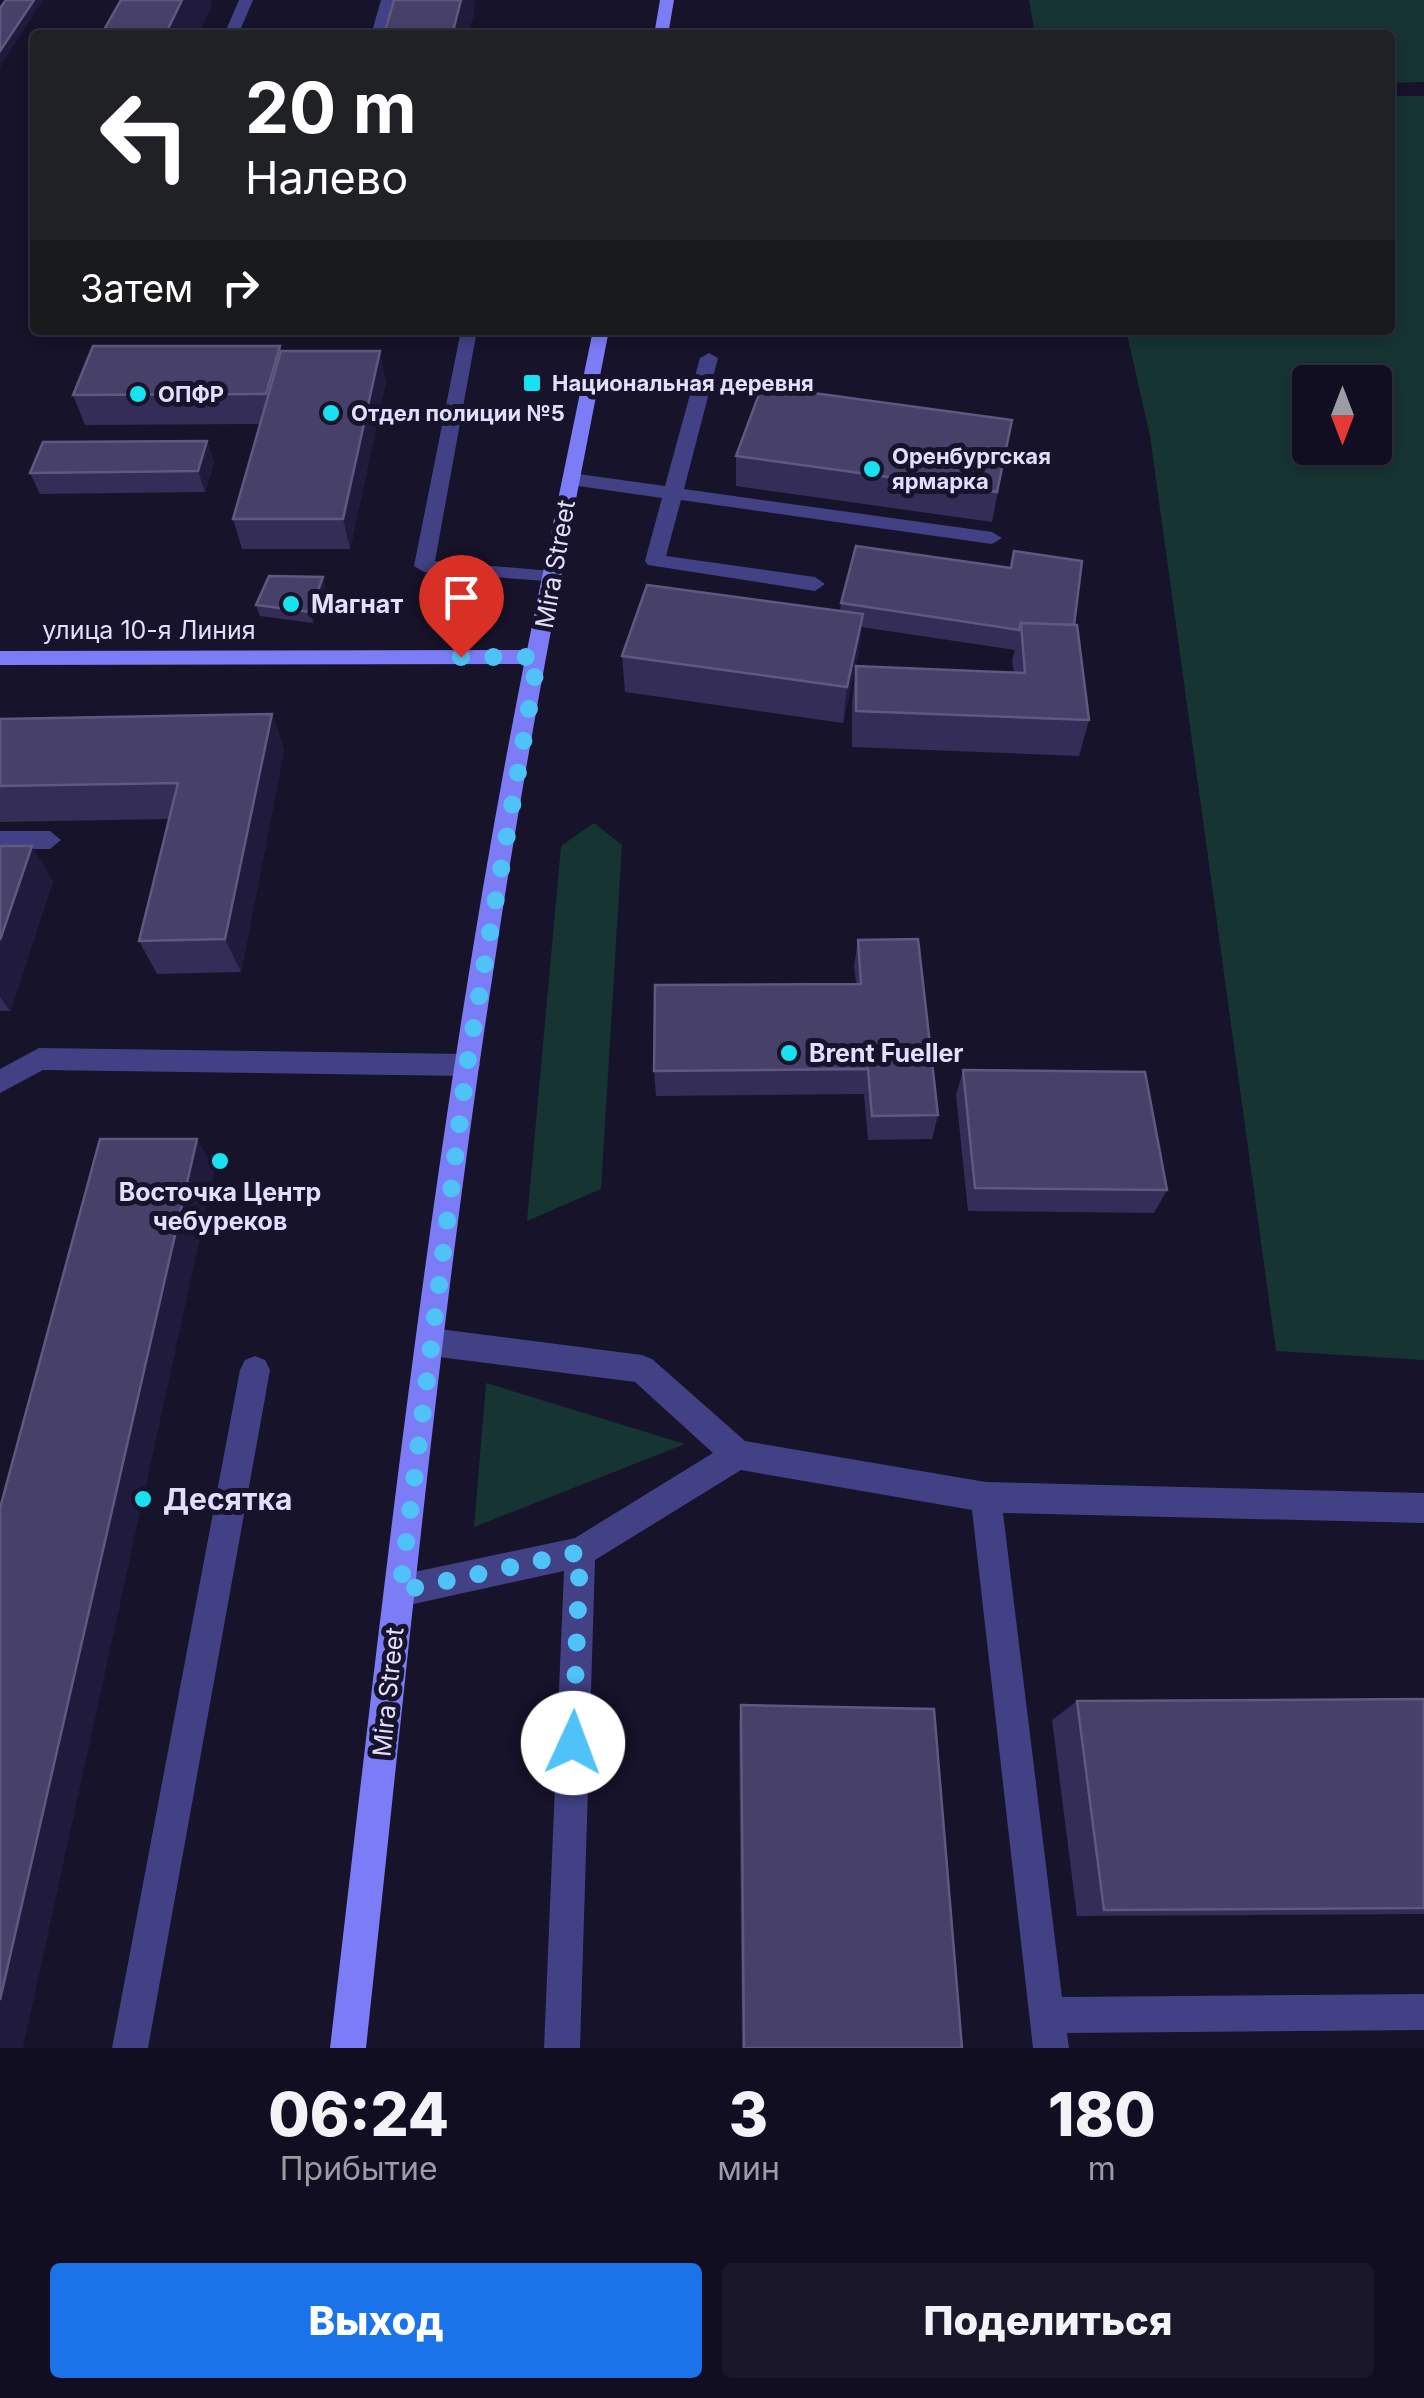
<!DOCTYPE html>
<html lang="ru">
<meta charset="utf-8">
<style>
:root{--surface:#100e20;--page:#191729;--text:#f1f3f6;--muted:#9c9ca5;--line:#302e3e;--accent:#1a73e8}
body{margin:0;font-family:Inter,sans-serif;background:var(--page);color:var(--text);height:100vh;display:flex;flex-direction:column;font-size:38px;white-space:nowrap}
*{box-sizing:border-box;margin:0}
p{font-size:32px;color:var(--muted)}
.icon{flex:none;width:55px;height:55px;fill:none;stroke:currentColor;stroke-width:2;stroke-linecap:round;stroke-linejoin:round}
.map{position:relative;height:2048px;overflow:hidden}
.drawer{display:flex;flex-direction:column;background:var(--surface);flex:1}
.drawer>*{flex:none}
.banner{position:absolute;left:30px;top:30px;width:1365px;height:305px;border-radius:10px;box-shadow:0 5px 15px #0003,0 0 0 2px var(--line);background:#202124;color:#fff;overflow:hidden}
.needle{width:65px;rotate:180deg}
.buttons{position:absolute;left:1292px;top:365px;display:grid;gap:20px}
.buttons a{display:grid;place-items:center;width:100px;height:100px;border-radius:10px;background:var(--surface);box-shadow:0 5px 15px #0003,0 0 0 2px var(--line);font-size:50px}
.pin{position:absolute;display:grid;place-items:center;width:85px;height:85px;color:#fff;margin:-102px -42px;border-radius:50% 50% 50% 0;rotate:-45deg;box-shadow:0 0 10px #0007}
.pin .icon{rotate:45deg}
.me{position:absolute;width:110px;margin:-55px;rotate:2deg;stroke-linejoin:round;filter:drop-shadow(0 0 8px #0008)}
.turn{display:flex;align-items:center;gap:35px;height:210px;padding:0 50px;font-size:45px}
.turn .icon{width:130px;height:130px;stroke-width:2.5}
.turn b{display:block;font-size:70px;line-height:85px}
.then{display:flex;align-items:center;height:95px;padding:0 50px;background:#0003;gap:20px;font-size:38px}
.eta{display:flex;justify-content:space-evenly;align-items:center;height:170px;text-align:center}
.eta b{font-size:60px;font-weight:800;line-height:70px}
.primary-button{display:flex;gap:20px;margin-top:auto;padding:20px 50px}
.primary-button a{flex:1;height:115px;border-radius:10px;background:var(--accent);color:#fff;font-size:40px;font-weight:800;line-height:115px;text-align:center}
.primary-button a+a{background:var(--page);color:var(--text)}
.map>svg:first-child{display:block}
</style>
<div class="map">
<svg width="1424" height="2048" viewBox="0 0 1424 2048">
<rect width="100%" height="100%" fill="#16132a"/>
<!-- green -->
<g fill="#163432" fill-rule="evenodd">
<polygon points="1029,0 1424,0 1424,82 1390,83 1390,35 1035,35"/>
<path d="M1390,96h34v1264l-148,-9 -126,-915 -24,-106h264zM1375,382v66h-65v-66z"/>
<polygon points="594,823 622,845 601,1189 527,1221 561,846"/>
<polygon points="486,1383 685,1444 474,1527"/>
</g>
<g fill="none" stroke-linecap="round" stroke-linejoin="round">
<!-- lane -->
<g fill="#424186" fill-rule="evenodd">
<polygon points="239,0 253,0 238,35 224,35"/>
<polygon points="381,0 395,0 385,35 371,35"/>
<polygon points="461,330 477,330 435,561 552,571 562,577 559,582 424,572 414,566"/>
<polygon points="709,353 718,358 684,489 992,532 1002,538 992,544 681,500 666,556 815,577 825,584 815,591 648,565 645,561 662,498 571,485 562,479 571,473 665,486 700,358"/>
<polygon points="0,831 50,831 61,840 50,849 0,849"/>
<polygon points="39,1048 467,1054 476,1057 480,1065 476,1073 467,1076 43,1070 0,1093 0,1069"/>
<polygon points="431,1328 642,1355 652,1359 745,1441 986,1482 1424,1493 1424,1523 1003,1513 1062,1997 1424,1994 1424,2030 1067,2033 1069,2048 1033,2048 972,1510 741,1470 595,1560 580,2048 544,2048 564,1571 400,1607 389,1602 384,1591 389,1580 400,1575 575,1538 713,1453 635,1382 431,1356 421,1352 417,1342 421,1332"/>
<polygon points="255,1356 265,1360 270,1370 148,2048 112,2048 240,1370 245,1360"/>
</g>
<!-- secondary -->
<g fill="#7c7df6" fill-rule="evenodd">
<polygon points="660,0 674,0 668,35 654,35"/>
<path d="M593,330h16c-42,215 -84,426 -116,643 -55,356 -88,717 -127,1075h-36c54,-462 104,-927 194,-1384l-524,1v-14l527,-1z"/>
</g>
</g>
<!-- wall -->
<g fill="#342d57">
<polygon points="280,346 281,351 386,381 350,549 242,549 233,519 260,424 85,425 73,395"/>
<polygon points="1012,420 992,522 736,486 736,456"/>
<polygon points="207,441 214,462 205,492 40,494 30,473"/>
<polygon points="326,588 313,623 260,616 256,605"/>
<polygon points="841,603 1074,625 1089,720 1079,756 852,747 852,703 856,666 1014,673 1012,660 1015,650 861,627 859,651 843,723 625,692 622,656 840,611"/>
<polygon points="272,714 284,750 241,972 157,974 139,941 169,819 0,822 0,719"/>
<polygon points="0,846 53,881 10,1011 0,1011"/>
<polygon points="858,940 938,1115 932,1139 868,1140 864,1094 656,1096 654,1071 856,984 854,966"/>
<polygon points="963,1070 1167,1190 1154,1213 968,1211 956,1095"/>
<polygon points="1424,1699 1424,1914 1077,1916 1052,1720 1077,1701"/>
<polygon points="741,1705 962,2048 742,2048 739,1724"/>
</g>
<!-- shaded-wall -->
<g fill="#201b3d">
<polygon points="34,0 43,0 0,67 0,51"/>
<polygon points="182,0 211,0 212,5 198,35 165,35"/>
<polygon points="461,0 474,0 475,8 469,35 452,35"/>
<polygon points="280,346 287,375 274,424 266,394"/>
<polygon points="380,351 386,381 350,549 343,519"/>
<polygon points="207,441 214,462 205,492 198,471"/>
<polygon points="323,577 326,588 313,623 310,612"/>
<polygon points="863,614 859,651 843,723 847,687"/>
<polygon points="272,714 284,750 241,972 225,939"/>
<polygon points="32,846 53,881 10,1011 0,997 0,940"/>
<polygon points="197,1139 215,1169 23,2048 0,2048 0,2000"/>
</g>
<!-- building -->
<g fill="#474068" stroke="#5f5980" stroke-width="2.5">
<polygon points="6,0 34,0 0,51 0,8"/>
<polygon points="121,0 182,0 165,35 101,35"/>
<polygon points="394,0 461,0 452,35 384,35"/>
<polygon points="93,346 280,346 266,394 73,395"/>
<polygon points="281,351 380,351 343,519 233,519"/>
<polygon points="762,386 1012,420 997,492 736,456"/>
<polygon points="207,441 198,471 30,473 43,442"/>
<polygon points="856,546 1011,568 1014,551 1082,561 1074,625 1021,623 1019,630 841,603"/>
<polygon points="269,576 323,577 310,612 256,605"/>
<polygon points="647,585 863,614 847,687 622,656"/>
<polygon points="1021,623 1077,625 1089,720 856,711 856,666 1025,673"/>
<polygon points="272,714 225,939 139,941 178,783 0,786 0,719"/>
<polygon points="0,846 32,846 0,940"/>
<polygon points="918,939 938,1115 872,1116 868,1069 654,1071 655,985 861,984 858,940"/>
<polygon points="963,1070 1145,1072 1167,1190 975,1188"/>
<polygon points="100,1139 197,1139 0,2000 0,1508"/>
<polygon points="1424,1699 1424,1908 1104,1910 1077,1701"/>
<polygon points="741,1705 934,1709 962,2048 744,2048"/>
</g>
<g fill="none" stroke-linecap="round" stroke-linejoin="round">
<!-- route -->
<polyline stroke="#4fc3f7" stroke-width="18" stroke-dasharray="0 32.4" points="461,657 538,657 467,1065 400,1591 580,1552 573,1743"/>
</g>
<!-- markers -->
<g fill="#18e1f0" stroke="#16132a" stroke-width="4">
<rect x="522" y="373" width="20" height="20" rx="5"/>
<circle cx="138" cy="394" r="10"/>
<circle cx="331" cy="413" r="10"/>
<circle cx="872" cy="469" r="10"/>
<circle cx="291" cy="604" r="10"/>
<circle cx="789" cy="1053" r="10"/>
<circle cx="220" cy="1161" r="10"/>
<circle cx="143" cy="1499" r="10"/>
</g>
<g text-anchor="middle" dominant-baseline="central" stroke-width="10" stroke-linejoin="round" paint-order="stroke">
<!-- far-poi labels -->
<g font-size="22" font-weight="bold" fill="#e1dffd" stroke="#16132a" text-anchor="start">
<text x="552" y="383">Национальная деревня</text>
<text x="158" y="394">ОПФР</text>
<text x="351" y="413">Отдел полиции №5</text>
<text x="892" y="456">Оренбургская<tspan x="892" dy="25">ярмарка</tspan></text>
</g>
<!-- street labels -->
<g font-size="25" fill="#e1dffd" stroke="#16132a">
<text transform="translate(555 564) rotate(-80)">Mira Street</text>
<text x="149" y="630">улица 10-я Линия</text>
<text transform="translate(388 1692) rotate(-84)">Mira Street</text>
</g>
<!-- poi labels -->
<g font-size="25" font-weight="bold" fill="#e1dffd" stroke="#16132a" text-anchor="start">
<text x="311" y="604">Магнат</text>
<text x="809" y="1053">Brent Fueller</text>
<text x="220" y="1192" text-anchor="middle">Восточка Центр<tspan x="220" dy="29">чебуреков</tspan></text>
</g>
<!-- near-poi labels -->
<g font-size="30" font-weight="bold" fill="#e1dffd" stroke="#16132a" text-anchor="start">
<text x="163" y="1499">Десятка</text>
</g>
</g>
</svg>
<div class="buttons">
<a><svg class="needle" viewBox="-14 -14 28 28"><path d="M0-13l5 13h-10z" fill="#e53935"/><path d="M0 13l5-13h-10z" fill="#9c9ca5"/></svg></a>
</div>
<div class="pin" style="left:461px;top:657px;background:#d93025"><svg class="icon" aria-label="arrive" viewBox="0 0 24 24"><path d="M6 21V4h12l-3 4 3 4H6"/></svg></div>
<svg class="me" style="left:573px;top:1743px" viewBox="-20 -20 40 40"><circle r="19" fill="#fff"/><path d="M0-13L10 11 0 6-10 11z" fill="#4fc3f7"/></svg>
<div class="banner">
<div class="turn"><svg class="icon" aria-label="left" viewBox="0 0 24 24"><path d="M17 20v-9H6M10 6l-5 5 5 5"/></svg><div><b>20 m</b>Налево</div></div>
<div class="then">Затем<svg class="icon" aria-label="right" viewBox="0 0 24 24"><path d="M7 20v-9h11M14 6l5 5-5 5"/></svg></div>
</div>
</div>
<section class="drawer">
<div class="eta">
<div><b>06:24</b><p>Прибытие</p></div>
<div><b>3</b><p>мин</p></div>
<div><b>180</b><p>m</p></div>
</div>
<div class="primary-button"><a>Выход</a><a>Поделиться</a></div>
</section>
